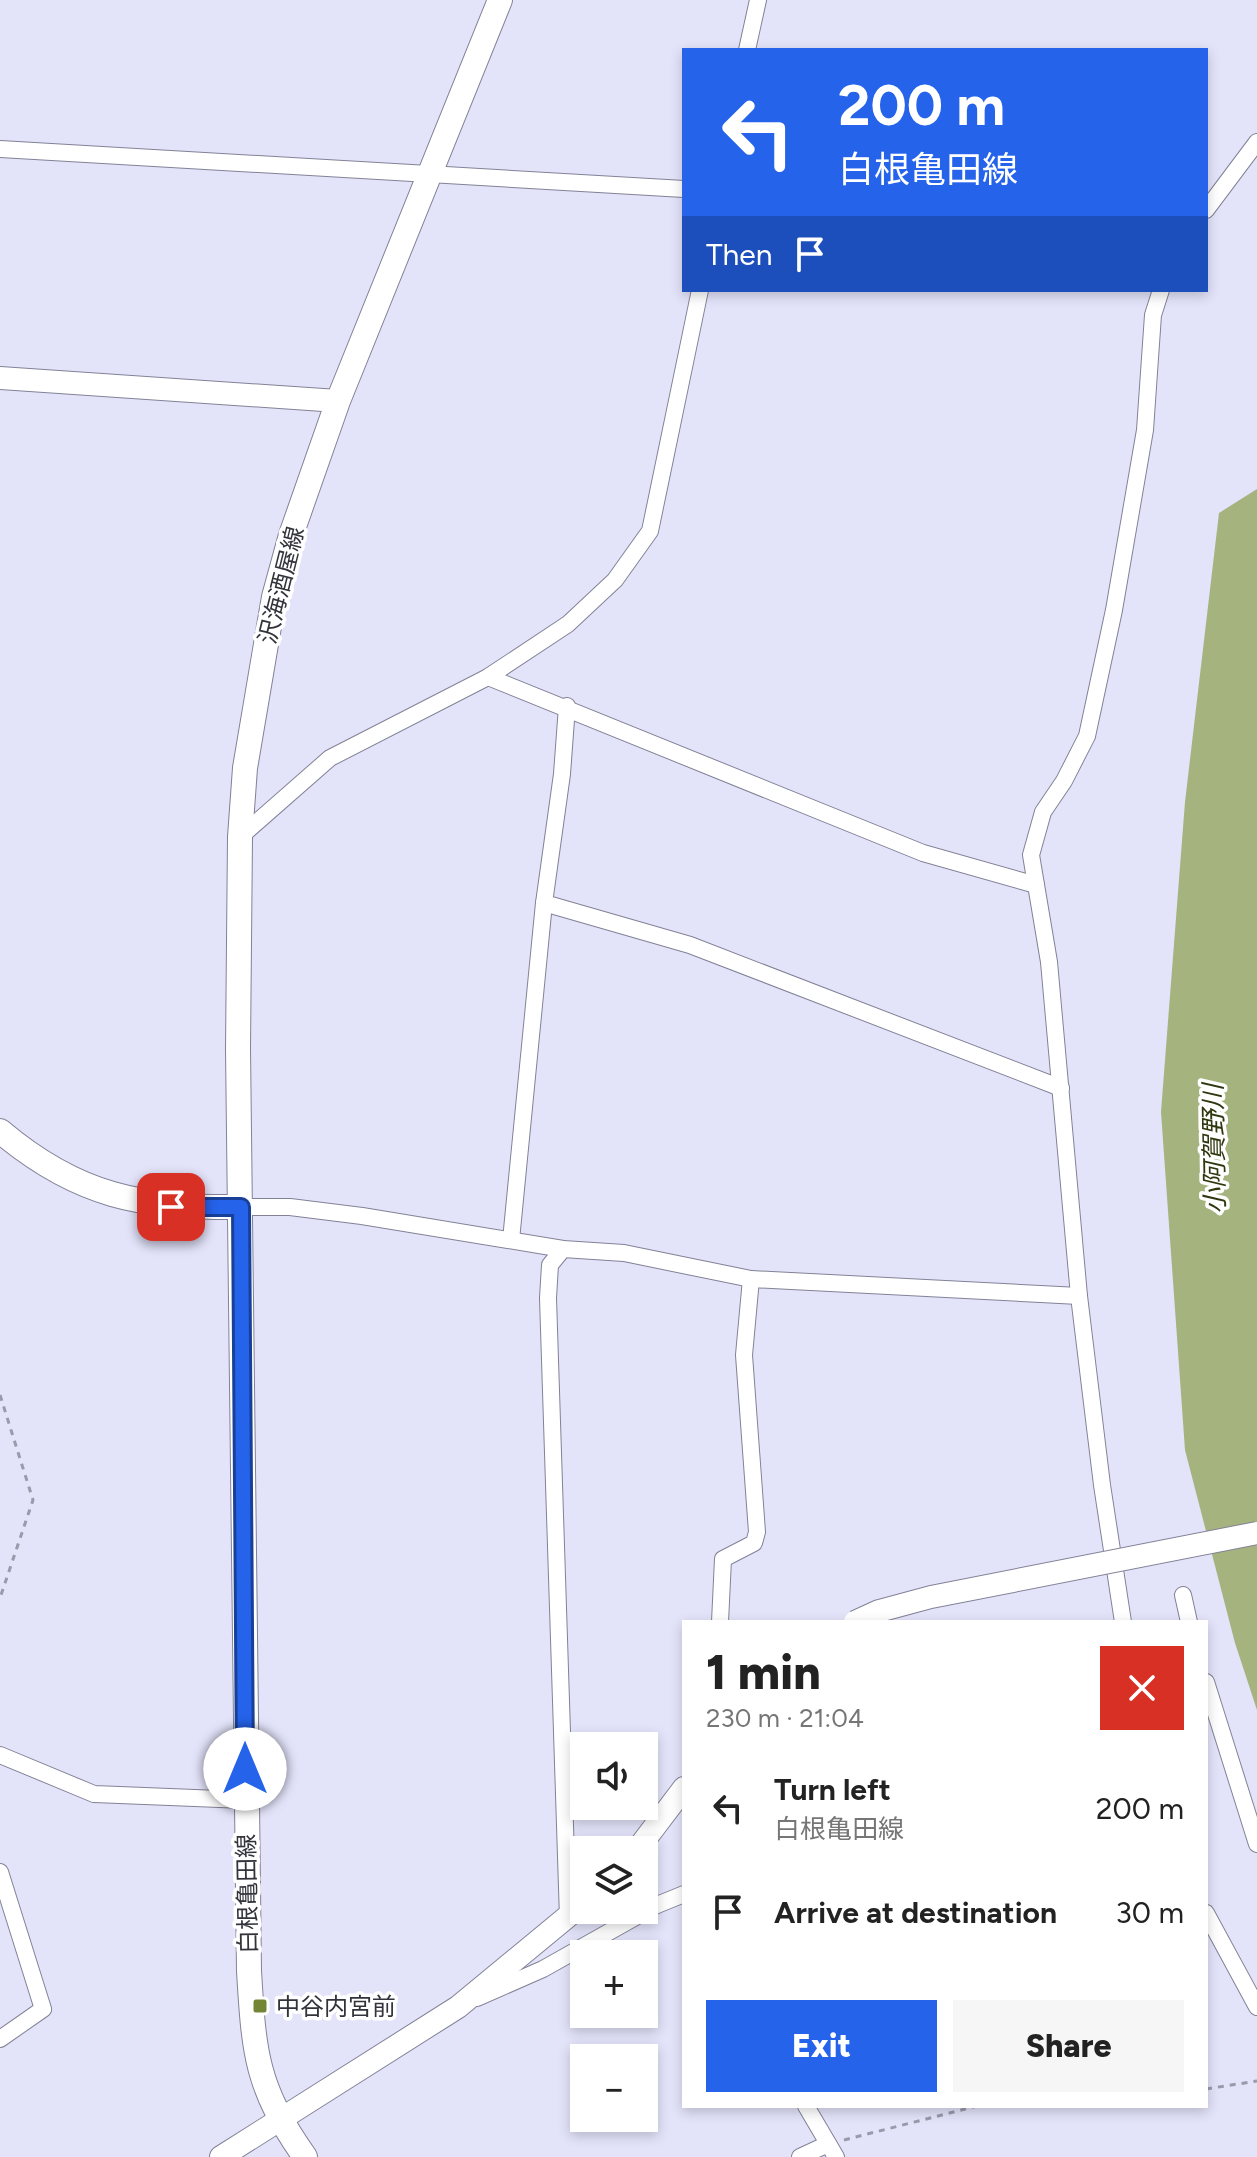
<!DOCTYPE html>
<meta charset="utf-8">
<style>
:root{--surface:#fff;--page:#f6f6f6;--text:#222;--muted:#767676;--accent:#2563eb}
body{margin:0;font-family:Figtree,"Noto Sans JP",sans-serif;background:var(--page);color:var(--text);height:100vh;display:flex;flex-direction:column;font-size:30px;white-space:nowrap}
*{box-sizing:border-box;margin:0}
p{font-size:26px;color:var(--muted)}
.icon{flex:none;width:44px;height:44px;fill:none;stroke:currentColor;stroke-width:2;stroke-linecap:round;stroke-linejoin:round}
.map{position:relative;flex:1;overflow:hidden}
.drawer{position:absolute;left:682px;top:1620px;width:526px;height:488px;display:flex;flex-direction:column;background:var(--surface);border-radius:0px;box-shadow:0 4px 12px #0003}
.drawer>*{flex:none}
.banner{position:absolute;left:682px;top:48px;width:526px;height:244px;border-radius:0px;box-shadow:0 4px 12px #0003;background:#2563eb;color:#fff;overflow:hidden}
.fabs{position:absolute;left:570px;top:1732px;display:grid;gap:16px}
.fabs a{display:grid;place-items:center;width:88px;height:88px;border-radius:0px;background:var(--surface);box-shadow:0 4px 12px #0003;font-size:40px}
.pin{position:absolute;display:grid;place-items:center;width:68px;height:68px;color:#fff;margin:-34px;border-radius:16px;box-shadow:0 4px 12px #0006}
.me{position:absolute;width:88px;margin:-44px;rotate:0deg;stroke-linejoin:round;filter:drop-shadow(0 0 6px #0008)}
.turn{display:flex;align-items:center;gap:28px;height:168px;padding:0 24px;font-size:36px}
.turn .icon{width:104px;height:104px;stroke-width:2.5}
.turn b{display:block;font-size:56px;line-height:68px}
.then{display:flex;align-items:center;height:76px;padding:0 24px;background:#0003;gap:16px;font-size:30px}
.round{display:grid;place-items:center;flex:none;width:84px;height:84px;border-radius:0px;background:var(--page)}
.headline{display:flex;align-items:center;justify-content:space-between;height:136px;padding:0 24px}
h1{font-size:48px;font-weight:800;line-height:60px}
.action{display:flex;gap:16px;margin-top:auto;padding:16px 24px}
.action a{flex:1;height:92px;border-radius:0px;background:var(--accent);color:#fff;font-size:32px;font-weight:800;line-height:92px;text-align:center}
.action a+a{background:var(--page);color:var(--text)}
ul{padding:0;list-style:none}
li{display:flex;align-items:center;gap:24px;height:104px;padding:0 24px}
li div{flex:1}
li b{display:block;font-size:30px}
li em{font-style:normal}
.map>svg:first-child{display:block}
</style>
<div class="map">
<svg width="1257" height="2157" viewBox="0 0 1257 2157">
<rect width="100%" height="100%" fill="#e3e3fa"/>
<!-- water -->
<polygon fill="#a5b37e" points="1257,489 1257,1710 1235,1643 1185,1450 1161,1112 1185,802 1219,513"/>
<g fill="none" stroke-linecap="round" stroke-linejoin="round">
<!-- minor casing -->
<g stroke="#828297" stroke-width="18">
<g id="minor">
<polyline points="747,50 758,0"/>
<polyline points="0,149 684,189"/>
<polyline points="1206,210 1257,142"/>
<polyline points="488,677 923,853 1036,885"/>
<polyline points="240,837 330,758 488,677 568,624 615,580 650,531 700,290"/>
<polyline points="544,903 690,945 1061,1088"/>
<polyline points="241,1207 290,1207 362,1216 563,1249 624,1253 751,1279 1079,1296"/>
<polyline points="511,1240 544,903 562,774 567,706"/>
<polyline points="563,1249 550,1265 548,1298 568,1918"/>
<polyline points="1183,1595 1189,1622"/>
<polyline points="720,1622 723,1559 754,1543 757,1532 744,1355 751,1279"/>
<polyline points="1123,1622 1102,1485 1079,1296 1049,962 1031,855 1043,812 1064,781 1087,736 1114,610 1145,430 1153,315 1161,290"/>
<polyline points="1206,1682 1257,1844"/>
<polyline points="0,1755 94,1794 245,1800"/>
<polyline points="0,1872 43,2009 0,2039"/>
<polyline points="1206,1913 1257,2007"/>
<polyline points="477,1998 543,1969 657,1905 684,1894"/>
<polyline points="806,2106 836,2157"/>
<polyline points="800,2157 828,2144"/>
</g>
</g>
<!-- tertiary casing -->
<g stroke="#828297" stroke-width="24">
<g id="tertiary">
<polyline points="0,378 338,401"/>
<polyline points="637,1850 684,1788"/>
<polyline points="221,2157 458,2007 584,1903"/>
</g>
</g>
<!-- secondary casing -->
<g stroke="#828297" stroke-width="26">
<g id="secondary">
<path d="M0,1131c78,66 142,77 241,76"/>
<path d="M305,2157c-49,-70 -51,-103 -56,-186l-11,-922 2,-212 5,-69 29,-171 17,-62 47,-134 162,-401"/>
</g>
</g>
<!-- path -->
<g stroke="#9a9aab" stroke-width="3" stroke-dasharray="6 6" stroke-linecap="butt">
<polyline points="0,1395 33,1500 0,1598"/>
<polyline points="1206,2089 1257,2081"/>
<polyline points="844,2140 977,2106"/>
</g>
<!-- minor -->
<use href="#minor" stroke="#fff" stroke-width="16"/>
<!-- tertiary -->
<use href="#tertiary" stroke="#fff" stroke-width="22"/>
<!-- secondary -->
<use href="#secondary" stroke="#fff" stroke-width="24"/>
<!-- tertiary-bridge casing -->
<g stroke="#828297" stroke-width="24" stroke-linecap="butt">
<polyline id="tertiary-bridge" points="855,1622 879,1611 931,1597 1257,1533"/>
</g>
<!-- tertiary-bridge -->
<use href="#tertiary-bridge" stroke="#fff" stroke-width="22"/>
</g>
<g fill="none" stroke-linecap="round" stroke-linejoin="round">
<!-- route casing -->
<g stroke="#184099" stroke-width="20">
<polyline id="route" points="171,1207 241,1207 245,1769"/>
</g>
<!-- route -->
<use href="#route" stroke="#2563eb" stroke-width="14"/>
</g>
<!-- markers -->
<rect fill="#748535" stroke="#fff" stroke-width="3" x="252" y="1998" width="16" height="16" rx="4"/>
<g text-anchor="middle" dominant-baseline="central" stroke-width="7" stroke-linejoin="round" paint-order="stroke">
<!-- street labels -->
<g font-size="24" fill="#33333c" stroke="#fff">
<text transform="translate(281 585) rotate(-76)">沢海酒屋線</text>
<text transform="translate(247 1894) rotate(-91)">白根亀田線</text>
</g>
<!-- poi labels -->
<g font-size="24" fill="#33333c" stroke="#fff" text-anchor="start">
<text x="276" y="2006">中谷内宮前</text>
</g>
<!-- water labels -->
<g font-size="26" font-style="italic" fill="#2f370f" stroke="#fff">
<text transform="translate(1214 1149) rotate(-91)">小阿賀野川</text>
</g>
</g>
</svg>
<div class="fabs">
<a><svg class="icon" aria-label="sound" viewBox="0 0 24 24"><path d="M4 9h4l5-4v14l-5-4H4zM17 9q2 3 0 6"/></svg></a>
<a><svg class="icon" aria-label="layers" viewBox="0 0 24 24"><path d="M12 4l9 5-9 5-9-5zM3 14l9 5 9-5"/></svg></a>
<a>+</a>
<a>−</a>
</div>
<div class="pin" style="left:171px;top:1207px;background:#d93025"><svg class="icon" aria-label="arrive" viewBox="0 0 24 24"><path d="M6 21V4h12l-3 4 3 4H6"/></svg></div>
<svg class="me" style="left:245px;top:1769px" viewBox="-20 -20 40 40"><circle r="19" fill="#fff"/><path d="M0-13L10 11 0 6-10 11z" fill="#2563eb"/></svg>
<div class="banner">
<div class="turn"><svg class="icon" aria-label="left" viewBox="0 0 24 24"><path d="M17 20v-9H6M10 6l-5 5 5 5"/></svg><div><b>200 m</b>白根亀田線</div></div>
<div class="then">Then<svg class="icon" aria-label="arrive" viewBox="0 0 24 24"><path d="M6 21V4h12l-3 4 3 4H6"/></svg></div>
</div>
<section class="drawer">
<div class="headline"><div><h1>1 min</h1><p>230 m · 21:04</p></div><a class="round" style="background:#d93025;color:#fff"><svg class="icon" aria-label="close" viewBox="0 0 24 24"><path d="M6 6l12 12M18 6L6 18"/></svg></a></div>
<ul>
<li><svg class="icon" aria-label="left" viewBox="0 0 24 24"><path d="M17 20v-9H6M10 6l-5 5 5 5"/></svg><div><b>Turn left</b><p>白根亀田線</p></div><em>200 m</em></li>
<li><svg class="icon" aria-label="arrive" viewBox="0 0 24 24"><path d="M6 21V4h12l-3 4 3 4H6"/></svg><div><b>Arrive at destination</b></div><em>30 m</em></li>
</ul>
<div class="action"><a>Exit</a><a>Share</a></div>
</section>
</div>
